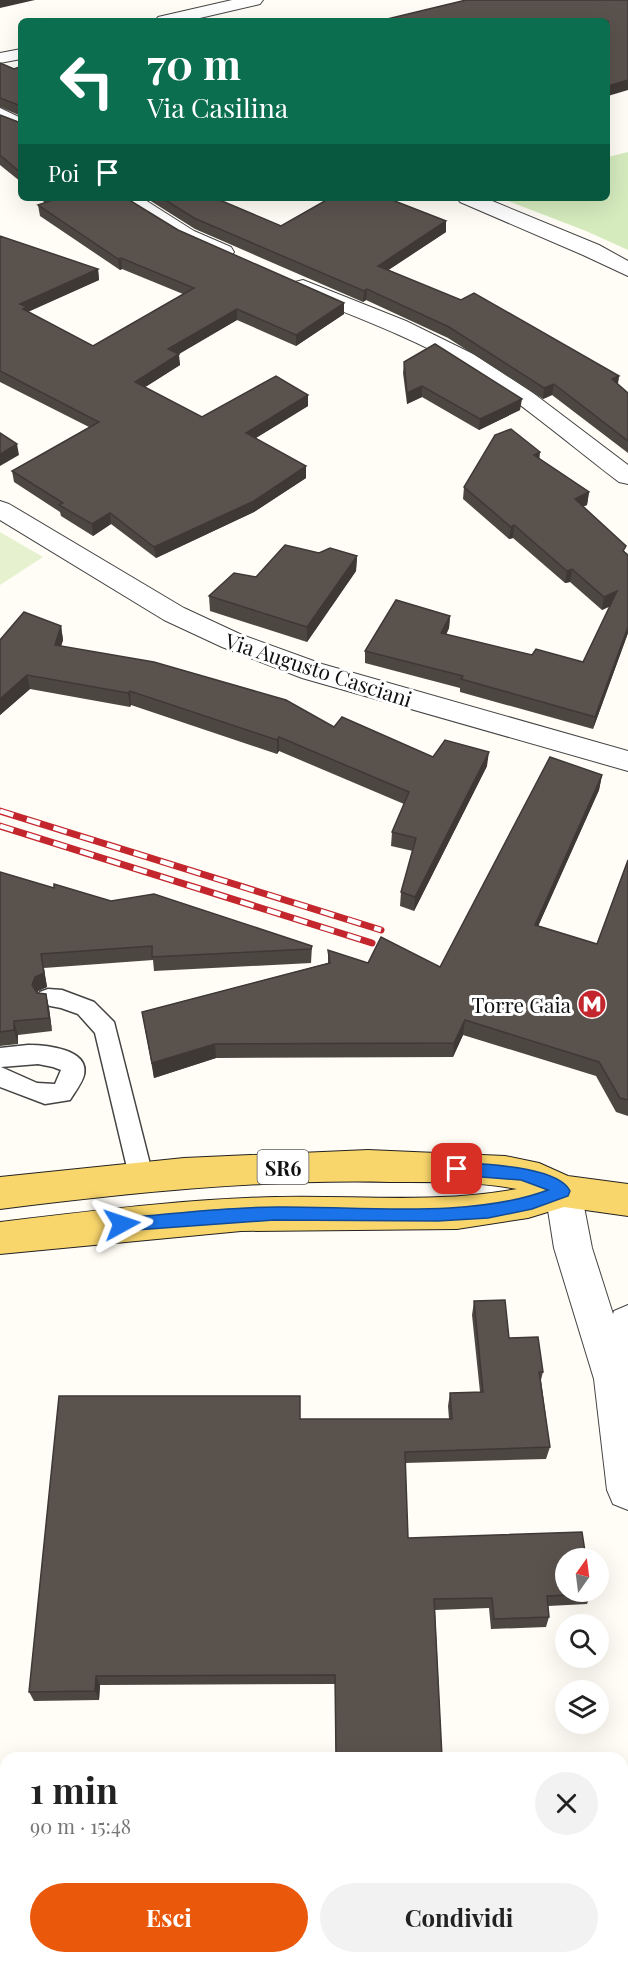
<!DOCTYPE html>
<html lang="it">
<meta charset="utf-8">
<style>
:root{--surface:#fff;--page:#f2f2f2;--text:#222;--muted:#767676;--accent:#ea580c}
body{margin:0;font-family:"Playfair Display",serif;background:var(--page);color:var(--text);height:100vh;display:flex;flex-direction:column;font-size:22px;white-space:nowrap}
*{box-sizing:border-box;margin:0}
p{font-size:20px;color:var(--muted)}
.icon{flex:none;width:33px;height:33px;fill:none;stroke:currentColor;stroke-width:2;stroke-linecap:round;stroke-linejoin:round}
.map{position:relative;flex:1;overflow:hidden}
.drawer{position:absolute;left:0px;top:1752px;width:628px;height:212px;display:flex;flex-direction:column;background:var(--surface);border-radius:18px 18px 0 0;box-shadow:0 6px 24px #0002}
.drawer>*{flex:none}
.hud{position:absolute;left:18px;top:18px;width:592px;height:183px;border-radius:9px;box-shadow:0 6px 24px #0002;background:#0b6e4f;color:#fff;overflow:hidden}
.needle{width:39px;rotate:14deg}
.controls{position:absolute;left:555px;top:1548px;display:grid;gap:12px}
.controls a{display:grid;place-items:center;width:54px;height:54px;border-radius:50%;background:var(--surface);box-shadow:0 6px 24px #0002;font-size:30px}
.pin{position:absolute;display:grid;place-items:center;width:51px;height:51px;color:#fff;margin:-26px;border-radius:12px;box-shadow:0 3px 9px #0006}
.me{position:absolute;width:66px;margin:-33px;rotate:85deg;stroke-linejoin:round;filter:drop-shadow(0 0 4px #0008)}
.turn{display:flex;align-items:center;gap:21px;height:126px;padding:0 30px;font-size:27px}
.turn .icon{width:78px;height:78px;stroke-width:2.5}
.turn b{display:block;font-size:42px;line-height:51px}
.then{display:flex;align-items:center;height:57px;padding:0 30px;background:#0003;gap:12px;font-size:22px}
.round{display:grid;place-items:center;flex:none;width:63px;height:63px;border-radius:32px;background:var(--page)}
.summary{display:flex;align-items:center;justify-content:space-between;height:102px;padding:0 30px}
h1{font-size:36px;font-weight:700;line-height:45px}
.primary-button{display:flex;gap:12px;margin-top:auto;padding:12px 30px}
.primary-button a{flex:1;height:69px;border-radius:36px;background:var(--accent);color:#fff;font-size:24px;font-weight:700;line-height:69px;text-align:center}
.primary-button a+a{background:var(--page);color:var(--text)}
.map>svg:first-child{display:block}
</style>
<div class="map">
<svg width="628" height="1963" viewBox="0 0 628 1963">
<rect width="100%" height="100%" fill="#fffdf5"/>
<!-- green -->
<polygon fill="#d5ebbd" points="628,152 628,250 586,231 500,198 608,198 608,157"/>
<!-- pitch -->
<polygon fill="#e6f2cf" points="0,532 43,557 0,585"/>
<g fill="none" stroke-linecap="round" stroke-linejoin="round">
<!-- lane casing -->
<g stroke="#444" stroke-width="3">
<g id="lane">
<polygon points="48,989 62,990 94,1002 114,1022 153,1176 150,1184 141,1187 132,1184 129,1176 95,1033 78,1014 61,1008 40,1004 37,998 40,992"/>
<path d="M28,1045c18,0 62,4 56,30 -2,8 -9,17 -14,25l-25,4 -45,-17v-39zM38,1064l15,3 8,3 -6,14 -18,-1 -36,-16z"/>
</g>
</g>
<!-- street casing -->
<g stroke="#444" stroke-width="2">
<g id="street">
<polygon points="232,0 263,0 260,4 187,21 155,21 158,17"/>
<polygon points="21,49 21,59 0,63 0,53"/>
<polygon points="0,108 21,118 21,132 0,122"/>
<path d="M118,198h24l52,33 37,16 3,5 -3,5c-24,5 -88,-41 -110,-55z"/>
<polygon points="457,198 485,198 599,245 628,261 628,276 583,255 460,202"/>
<path d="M303,280l103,41 69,34 58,38 95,72v19l-9,-2c-53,-40 -103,-85 -161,-118 -52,-29 -108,-49 -163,-72l-3,-5 3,-5z"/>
<polygon points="0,501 9,504 184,608 242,635 322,664 628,751 628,771 302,678 222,647 164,620 0,520"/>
<polygon points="563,1175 576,1180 581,1191 592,1248 613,1314 614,1311 628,1305 628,1510 613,1504 607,1490 594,1379 554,1248 545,1191 550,1180"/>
</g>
</g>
<!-- primary casing -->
<g stroke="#222" stroke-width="2">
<path id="primary" d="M368,1150l137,6 34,7 29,13 60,8v32l-64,-9 -36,11 -71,11 -216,2 -241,23v-32c92,-11 184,-23 276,-25 81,-2 161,7 241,-8 -41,-8 -85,-7 -127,-7 -131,-3 -261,11 -390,27v-32l184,-19z"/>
</g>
<!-- lane -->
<use href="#lane" fill="#fff" fill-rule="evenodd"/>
<!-- street -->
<use href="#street" fill="#fff" fill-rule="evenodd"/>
<!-- primary -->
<use href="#primary" fill="#f9d66b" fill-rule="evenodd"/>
<!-- rail casing -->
<g stroke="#c4262e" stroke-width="7">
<g id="rail">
<polyline points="0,811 381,930"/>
<polyline points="0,826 372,943"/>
</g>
</g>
<!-- rail -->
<use href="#rail" stroke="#fff" stroke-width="4.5" stroke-dasharray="14" stroke-linecap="butt"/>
</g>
<!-- wall -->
<g fill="#4d4742">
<polygon points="0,63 14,69 21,68 21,116 0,107"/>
<polygon points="0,115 21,123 21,182 0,165"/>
<polygon points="40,198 126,198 178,230 344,303 344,314 296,346 237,320 178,354 180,365 145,387 202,417 308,395 308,406 256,438 306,478 254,512 156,558 111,524 93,536 61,516 60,512 14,482 12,471 89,427 0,382 0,236 98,269 99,280 28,312 93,346 183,294 122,269 120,270 40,216 38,205 45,203"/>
<polygon points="146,198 226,198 221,201 281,226 330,198 390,198 390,199 446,221 446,232 388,270 619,376 618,384 628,393 628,453 552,395 543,399 448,338 366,300 363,302 195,229"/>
<polygon points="404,362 520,410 479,430 422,397 407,404 403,373"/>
<polygon points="539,458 589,492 587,505 583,506 628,555 628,633 593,729 460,692 460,688 365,663 365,651 450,616 449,628 446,635 532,655 583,662 610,606 602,610 570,582 565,583 513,538 509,539 463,499 464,487"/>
<polygon points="319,553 357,556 356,571 307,642 210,611 209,596 256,577"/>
<polygon points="61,626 63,640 61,646 433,757 487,766 414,911 400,906 401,892 413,851 391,846 392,832 404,804 279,751 277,754 131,705 130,707 30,689 0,715 0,640"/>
<polygon points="602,775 599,790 538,926 597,944 628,860 628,1116 616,1112 596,1076 463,1035 453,1057 216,1058 154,1078 142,1012 328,963 328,950 368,963 440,967"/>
<polygon points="0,872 54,888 312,946 311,963 154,971 153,960 44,968 47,987 38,991 37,993 46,994 49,1008 52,1031 18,1035 18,1044 0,1046"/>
<polygon points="474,1301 509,1338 543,1372 541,1380 550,1447 546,1459 405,1463 408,1538 591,1594 587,1604 548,1606 549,1617 546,1627 491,1629 489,1608 435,1610 442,1758 336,1758 335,1684 100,1685 99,1700 34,1701 29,1692 301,1419 449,1419 448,1406 450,1393 480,1392 472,1315"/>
</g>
<!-- shaded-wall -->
<g fill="#3f3936">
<polygon points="0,0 35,0 0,8"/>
<polygon points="628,80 628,90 608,96 608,86"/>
<polygon points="210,198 226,198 210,206"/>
<polygon points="446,221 446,232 378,277 378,266"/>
<polygon points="121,258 122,269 120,270 118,259"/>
<polygon points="98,269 99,280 27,312 28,318 20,304"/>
<polygon points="367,289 366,300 363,302 364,291"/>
<polygon points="344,303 344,314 296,346 296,335"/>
<polygon points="237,309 237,320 169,360 168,349"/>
<polygon points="179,354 180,365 136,393 135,382"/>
<polygon points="619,376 617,387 612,379"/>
<polygon points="554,384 552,395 543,399 544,388"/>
<polygon points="422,386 422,397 407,404 407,393"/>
<polygon points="308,395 308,406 246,444 246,433"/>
<polygon points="522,399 520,410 479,430 480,419"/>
<polygon points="17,444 19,455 0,466 0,454"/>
<polygon points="540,452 539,464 534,455"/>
<polygon points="306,466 306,478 254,512 156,558 154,547"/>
<polygon points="589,492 587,505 573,511 575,499"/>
<polygon points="110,513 111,524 93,536 92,524"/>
<polygon points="514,525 513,538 509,539 511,527"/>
<polygon points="357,556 356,571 307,642 307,627"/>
<polygon points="572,569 570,582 565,583 567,571"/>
<polygon points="617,591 615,604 602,610 604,597"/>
<polygon points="450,616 449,628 440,646 441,633"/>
<polygon points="61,626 63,640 57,659 55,645"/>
<polygon points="628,627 628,633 593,729 595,717"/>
<polygon points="27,675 30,689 0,715 0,699"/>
<polygon points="130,691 131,705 130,707 128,693"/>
<polygon points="279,737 279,751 277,754 277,740"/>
<polygon points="489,752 487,766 414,911 415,897"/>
<polygon points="602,775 599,790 532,940 535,925"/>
<polygon points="41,954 47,987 38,991 35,999 32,985"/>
<polygon points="46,994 49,1008 52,1031 49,1018"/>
<polygon points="465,1020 463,1035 453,1057 454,1043"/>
<polygon points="14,1021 18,1035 18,1044 14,1030"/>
<polygon points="215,1044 216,1058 154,1078 152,1063"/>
<polygon points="96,1676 100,1685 99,1700 95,1691"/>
</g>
<!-- building -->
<g fill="#5a524d" stroke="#3f3936" stroke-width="1.5">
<polygon points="466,0 628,0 628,80 608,86 608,21 379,21"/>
<polygon points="0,63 14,69 19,67 21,68 21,116 21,106 0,98"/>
<polygon points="0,115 21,123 21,173 0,155"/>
<polygon points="51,198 126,198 178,230 344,303 296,335 237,309 168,349 179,354 135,382 202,417 276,376 308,395 246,433 306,466 254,501 154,547 110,513 92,524 59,505 63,503 12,471 99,422 0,371 0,236 98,269 20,304 27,307 23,309 93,346 194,288 121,258 118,259 38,205 53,200"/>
<polygon points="162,198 215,198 281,226 330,198 387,198 446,221 378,266 461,300 474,293 619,376 612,379 628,393 628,441 554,384 544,388 449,327 367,289 364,291 194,218"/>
<polygon points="435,344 522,399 480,419 422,386 407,393 404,362"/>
<polygon points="511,429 540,452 534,455 589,492 575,499 626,546 623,551 628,555 628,627 595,717 461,679 463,676 365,651 396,600 450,616 441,633 532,655 536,649 583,662 617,591 604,597 572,569 567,571 514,525 511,527 464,487 495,435"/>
<polygon points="0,433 17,444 0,454"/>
<polygon points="285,545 319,553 330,548 357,556 307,627 209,596 234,573 256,577"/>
<polygon points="24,612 61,626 55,645 154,662 286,700 334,727 342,717 433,757 445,740 489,752 415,897 401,892 416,838 392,832 409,792 279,737 277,740 130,691 128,693 27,675 0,699 0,640"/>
<polygon points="550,757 602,775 535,925 597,944 628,860 628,1100 620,1098 599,1062 465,1020 454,1043 215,1044 152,1063 142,1012 330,963 328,950 368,963 381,937 440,967"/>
<polygon points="0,872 54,888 54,884 111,901 154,894 312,946 311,949 152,957 152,946 41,954 44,973 35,977 32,985 37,993 46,994 49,1018 14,1021 14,1030 0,1032"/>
<polygon points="505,1300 509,1338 538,1337 543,1372 539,1372 550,1447 405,1452 408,1538 582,1532 586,1558 566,1558 566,1592 591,1592 591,1594 547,1596 549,1617 494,1619 492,1598 434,1599 442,1757 336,1757 335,1675 96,1676 95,1691 29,1692 59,1396 300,1396 300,1419 452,1419 450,1393 483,1392 474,1301"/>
</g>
<!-- route -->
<path fill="#1a73e8" stroke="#114b97" stroke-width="1.5" d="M457,1162c25,2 101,4 113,29l-2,5 -36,13 -44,9 -50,3 -164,-1 -152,11 -5,-2 -2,-5 2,-4 5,-2c52,-4 103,-11 155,-11 83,-1 194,12 271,-17l-27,-10 -64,-5 -5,-2 -2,-4 2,-5z"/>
<!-- icons -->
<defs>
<g id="metro-disc" transform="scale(1.5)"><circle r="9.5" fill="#c4262e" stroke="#fff"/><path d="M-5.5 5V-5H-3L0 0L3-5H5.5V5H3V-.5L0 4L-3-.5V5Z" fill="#fff"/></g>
</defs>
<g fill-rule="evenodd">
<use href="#metro-disc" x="592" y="1004"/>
</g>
<g text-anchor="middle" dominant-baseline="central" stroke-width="6" stroke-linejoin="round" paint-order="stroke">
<!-- shield labels -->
<rect fill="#fff" stroke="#585858" stroke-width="1.5" x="257.5" y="1150" width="51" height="34" rx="4.5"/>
<g font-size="20" font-weight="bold" fill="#111">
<text x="283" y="1167">SR6</text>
</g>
<!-- street labels -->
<g font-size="21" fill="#111" stroke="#fff">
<text transform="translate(319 669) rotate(18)">Via Augusto Casciani</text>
</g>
<!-- poi labels -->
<g font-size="21" fill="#111" stroke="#fff" text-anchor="end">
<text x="571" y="1004">Torre Gaia</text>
</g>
</g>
</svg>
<div class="controls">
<a><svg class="needle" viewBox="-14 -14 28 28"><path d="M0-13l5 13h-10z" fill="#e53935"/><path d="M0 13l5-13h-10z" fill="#767676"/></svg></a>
<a><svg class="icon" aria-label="search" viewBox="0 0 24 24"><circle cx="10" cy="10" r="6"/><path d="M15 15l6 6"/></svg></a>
<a><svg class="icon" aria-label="layers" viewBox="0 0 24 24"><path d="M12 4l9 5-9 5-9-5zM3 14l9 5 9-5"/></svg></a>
</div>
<div class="pin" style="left:457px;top:1169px;background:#d93025"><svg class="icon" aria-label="arrive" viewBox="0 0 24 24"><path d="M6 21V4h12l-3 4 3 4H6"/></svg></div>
<svg class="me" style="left:122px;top:1224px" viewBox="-20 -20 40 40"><path d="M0-17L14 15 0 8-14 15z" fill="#1a73e8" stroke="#fff" stroke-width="4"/></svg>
<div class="hud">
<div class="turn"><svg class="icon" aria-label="left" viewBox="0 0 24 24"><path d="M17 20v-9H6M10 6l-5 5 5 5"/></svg><div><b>70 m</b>Via Casilina</div></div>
<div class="then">Poi<svg class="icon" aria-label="arrive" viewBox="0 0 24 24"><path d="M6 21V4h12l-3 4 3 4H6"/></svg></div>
</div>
<section class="drawer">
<div class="summary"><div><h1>1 min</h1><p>90 m · 15:48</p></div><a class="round"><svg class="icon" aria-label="close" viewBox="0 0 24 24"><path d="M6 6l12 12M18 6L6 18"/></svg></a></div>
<div class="primary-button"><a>Esci</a><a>Condividi</a></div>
</section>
</div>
